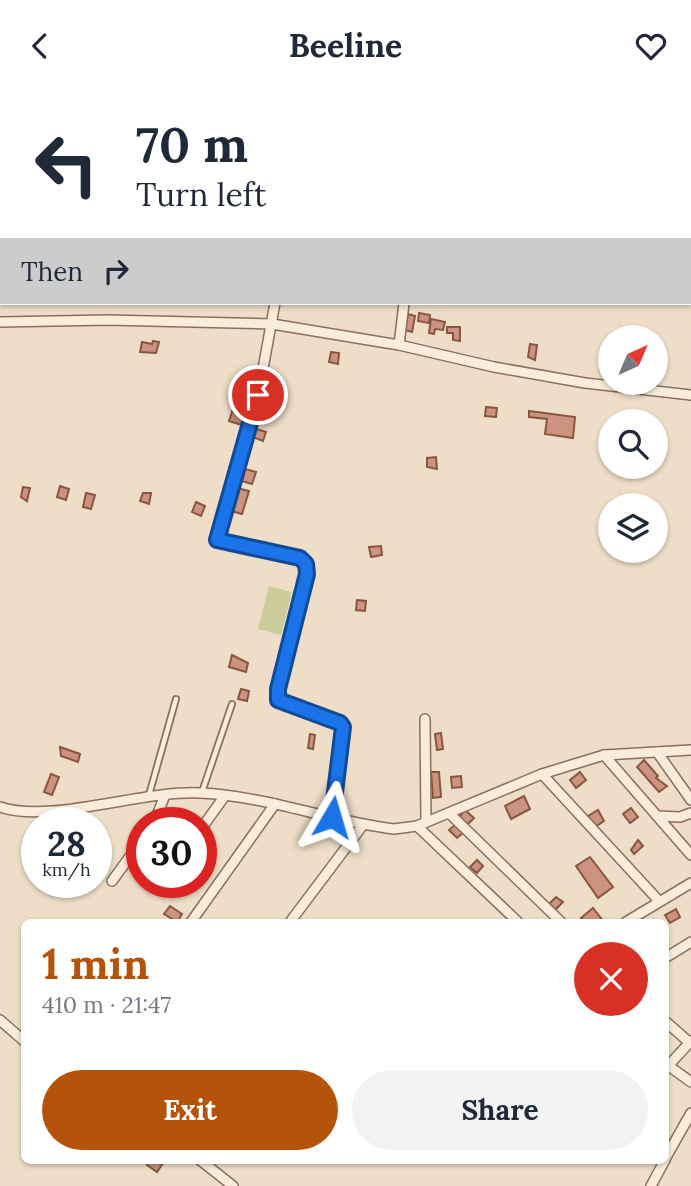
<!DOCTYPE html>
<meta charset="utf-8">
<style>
:root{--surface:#fff;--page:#f2f2f3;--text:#1f2937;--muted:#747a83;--accent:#b45309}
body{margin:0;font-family:Lora,serif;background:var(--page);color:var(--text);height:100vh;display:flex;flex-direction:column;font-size:26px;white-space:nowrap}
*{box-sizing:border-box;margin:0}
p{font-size:23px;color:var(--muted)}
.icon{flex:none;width:38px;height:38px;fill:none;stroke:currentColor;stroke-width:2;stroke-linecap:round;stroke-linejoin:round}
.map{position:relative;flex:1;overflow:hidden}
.drawer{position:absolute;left:21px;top:828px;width:648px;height:245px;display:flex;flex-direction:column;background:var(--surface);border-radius:10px;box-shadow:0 2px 5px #0004}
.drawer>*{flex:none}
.hud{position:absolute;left:0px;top:0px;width:691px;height:214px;box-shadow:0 2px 5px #0004;background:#fff;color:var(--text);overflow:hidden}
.needle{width:46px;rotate:44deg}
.buttons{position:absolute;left:598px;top:234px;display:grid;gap:14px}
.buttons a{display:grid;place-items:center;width:70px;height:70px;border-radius:50%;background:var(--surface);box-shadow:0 2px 5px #0004;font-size:35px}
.speed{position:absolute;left:21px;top:716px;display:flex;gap:14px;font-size:35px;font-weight:700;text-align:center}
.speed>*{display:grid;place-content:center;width:91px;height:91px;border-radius:50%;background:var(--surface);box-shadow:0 2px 5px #0004;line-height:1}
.speed small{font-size:18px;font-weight:400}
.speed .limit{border:10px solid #d22;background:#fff;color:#111}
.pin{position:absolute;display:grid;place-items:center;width:60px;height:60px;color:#fff;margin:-30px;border:4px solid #fff;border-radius:50%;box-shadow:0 2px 7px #0007}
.me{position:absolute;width:77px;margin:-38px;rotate:7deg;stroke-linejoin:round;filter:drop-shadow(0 0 5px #0008)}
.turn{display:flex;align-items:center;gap:24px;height:147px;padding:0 21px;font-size:32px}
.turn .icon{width:91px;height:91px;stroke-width:2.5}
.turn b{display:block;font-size:49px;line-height:60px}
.then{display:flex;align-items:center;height:66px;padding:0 21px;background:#0003;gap:14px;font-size:26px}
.round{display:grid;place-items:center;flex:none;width:74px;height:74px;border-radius:37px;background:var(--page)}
.summary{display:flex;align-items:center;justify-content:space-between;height:119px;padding:0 21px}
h1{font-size:42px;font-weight:700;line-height:52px;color:var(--accent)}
.action{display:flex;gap:14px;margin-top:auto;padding:14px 21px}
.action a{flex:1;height:80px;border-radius:42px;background:var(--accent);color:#fff;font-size:28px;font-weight:700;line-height:80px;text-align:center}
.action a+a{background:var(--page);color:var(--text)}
header{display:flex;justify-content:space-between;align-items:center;height:91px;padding:0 21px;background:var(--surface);font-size:32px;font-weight:700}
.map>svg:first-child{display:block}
</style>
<header><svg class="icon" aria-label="back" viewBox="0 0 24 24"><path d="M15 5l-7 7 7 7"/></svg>Beeline<svg class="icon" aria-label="heart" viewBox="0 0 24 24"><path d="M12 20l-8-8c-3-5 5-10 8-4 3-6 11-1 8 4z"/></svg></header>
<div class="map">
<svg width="691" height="1095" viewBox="0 0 691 1095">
<rect width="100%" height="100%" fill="#eedec7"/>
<!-- green -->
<g fill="#cdcc9b">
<polygon points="328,0 531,0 327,2"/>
<polygon points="269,495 292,501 281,544 258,538"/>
</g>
<!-- building -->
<g fill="#cc947e" stroke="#895542" stroke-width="2">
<polygon points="419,222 430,224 429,232 418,230"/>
<polygon points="408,223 415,225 412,241 405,239"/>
<polygon points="431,228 445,231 443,239 435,238 434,243 429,242"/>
<polygon points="447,236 460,236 460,250 453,249 453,242 447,242"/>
<polygon points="153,250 159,251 156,262 140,261 142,251 152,253"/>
<polygon points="530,253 537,254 535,269 528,266"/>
<polygon points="331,261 339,262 338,273 329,271"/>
<polygon points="238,303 254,308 245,335 229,330"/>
<polygon points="486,316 497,317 496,326 485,325"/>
<polygon points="529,320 575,326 573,347 545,343 547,328 529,326"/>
<polygon points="253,337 266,341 263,350 250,345"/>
<polygon points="436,366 437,378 427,376 427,367"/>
<polygon points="245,378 256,381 252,393 242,390"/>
<polygon points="60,395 69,398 66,409 57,406"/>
<polygon points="23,396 30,397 27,410 21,406"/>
<polygon points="233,396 249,400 242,423 227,419"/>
<polygon points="86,402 95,404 91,418 83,416"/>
<polygon points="143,402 151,402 149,413 140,410"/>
<polygon points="196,411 205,415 201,425 192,421"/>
<polygon points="381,455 382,464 371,466 369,456"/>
<polygon points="357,509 366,510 365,520 356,519"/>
<polygon points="232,564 248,572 246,581 229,576"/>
<polygon points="241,598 249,600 247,610 238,608"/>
<polygon points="441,642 443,658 437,659 435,643"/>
<polygon points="310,643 315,644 313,658 308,657"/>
<polygon points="60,656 80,663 78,671 61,665"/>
<polygon points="644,669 658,685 656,687 667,695 659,701 637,676"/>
<polygon points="431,681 439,681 441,706 433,707"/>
<polygon points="580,681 586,689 576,697 570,689"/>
<polygon points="51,683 59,686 52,704 44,701"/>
<polygon points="461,685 462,696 452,697 451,686"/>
<polygon points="524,705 530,718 511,728 505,715"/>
<polygon points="631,717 638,726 630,732 623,723"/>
<polygon points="465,719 474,727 467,734 459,726"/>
<polygon points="598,719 604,730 595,736 588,725"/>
<polygon points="52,722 58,732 38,732"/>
<polygon points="455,734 463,742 457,747 449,739"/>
<polygon points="638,749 643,755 634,763 631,759"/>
<polygon points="590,766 613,796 598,807 576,775"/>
<polygon points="477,769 483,775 477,782 470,776"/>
<polygon points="556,806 563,811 555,819 549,813"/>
<polygon points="170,815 182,823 177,831 164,823"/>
<polygon points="593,817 604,831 585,831 581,827"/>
<polygon points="676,818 680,826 670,832 665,824"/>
<polygon points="150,1069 165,1069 157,1081 147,1074"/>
</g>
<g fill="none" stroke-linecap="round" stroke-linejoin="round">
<!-- service casing -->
<g stroke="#8a6f5c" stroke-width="8">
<g id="service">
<polyline points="202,701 232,613"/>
<polyline points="149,704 176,608"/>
</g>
</g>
<!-- minor casing -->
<g stroke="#8a6f5c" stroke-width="12">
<g id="minor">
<polyline points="431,0 441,2"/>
<polyline points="168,2 168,0"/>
<polyline points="320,2 320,0"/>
<polyline points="690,36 691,37"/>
<polyline points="275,212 258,305 216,445 219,451 300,467 306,473 307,483 278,598 278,609 340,632 343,636 332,726"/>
<polyline points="0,231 108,229 272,233 399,254 494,276 585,292 691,304"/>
<polyline points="399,254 404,212"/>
<polyline points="425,628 426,731"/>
<polyline points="657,661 691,709"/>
<polyline points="604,664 691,764"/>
<polyline points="542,683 659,810"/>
<path d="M0,716c50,17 142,-17 200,-14 66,3 129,28 194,36l23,-3 125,-52 62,-19 87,-5"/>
<polyline points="450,723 561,831"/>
<polyline points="657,725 680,726 691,722"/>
<polyline points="154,732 165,704"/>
<polyline points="417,735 518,831"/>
<polyline points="201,738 224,706"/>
<polyline points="112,790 142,749"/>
<polyline points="160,796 163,791"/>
<polyline points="191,831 275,713"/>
<polyline points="290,831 363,734"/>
<polyline points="626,831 691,792"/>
<polyline points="665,867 691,851"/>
<polyline points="0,929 24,950"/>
<polyline points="665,930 689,951"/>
<polyline points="666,973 691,991"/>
<polyline points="668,975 691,950"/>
<polyline points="665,1068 691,1022"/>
<polyline points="200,1069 233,1095"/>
<polyline points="651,1095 665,1069"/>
</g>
</g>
<!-- service -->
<use href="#service" stroke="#f9ecdb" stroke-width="4.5"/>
<!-- minor -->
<use href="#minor" stroke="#f9ecdb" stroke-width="9"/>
</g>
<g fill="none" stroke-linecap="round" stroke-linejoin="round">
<!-- route casing -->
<g stroke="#114b97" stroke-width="18">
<polyline id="route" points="258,304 217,449 300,467 306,473 307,483 278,598 278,609 340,632 343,636 332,726"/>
</g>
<!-- route -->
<use href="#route" stroke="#1a73e8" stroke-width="12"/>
</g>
</svg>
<div class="buttons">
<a><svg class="needle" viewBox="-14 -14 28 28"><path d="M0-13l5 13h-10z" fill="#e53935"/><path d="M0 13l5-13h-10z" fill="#747a83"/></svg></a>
<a><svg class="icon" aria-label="search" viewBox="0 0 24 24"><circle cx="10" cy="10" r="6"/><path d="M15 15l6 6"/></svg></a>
<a><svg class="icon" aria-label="layers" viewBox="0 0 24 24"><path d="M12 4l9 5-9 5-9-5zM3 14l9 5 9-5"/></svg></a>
</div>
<div class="speed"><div>28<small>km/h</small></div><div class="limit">30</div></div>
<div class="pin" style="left:258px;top:304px;background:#d93025"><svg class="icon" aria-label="arrive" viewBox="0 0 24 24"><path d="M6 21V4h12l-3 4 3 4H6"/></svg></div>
<svg class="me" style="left:332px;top:726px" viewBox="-20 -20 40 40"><path d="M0-17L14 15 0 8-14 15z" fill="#1a73e8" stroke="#fff" stroke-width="4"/></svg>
<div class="hud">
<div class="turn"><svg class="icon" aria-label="left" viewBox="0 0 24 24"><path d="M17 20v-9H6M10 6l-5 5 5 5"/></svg><div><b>70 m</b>Turn left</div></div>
<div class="then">Then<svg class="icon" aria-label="right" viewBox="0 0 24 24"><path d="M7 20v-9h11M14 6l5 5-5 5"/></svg></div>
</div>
<section class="drawer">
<div class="summary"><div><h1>1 min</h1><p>410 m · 21:47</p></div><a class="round" style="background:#d93025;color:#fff"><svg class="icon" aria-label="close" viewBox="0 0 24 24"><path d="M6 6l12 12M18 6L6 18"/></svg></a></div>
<div class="action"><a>Exit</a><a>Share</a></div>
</section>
</div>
